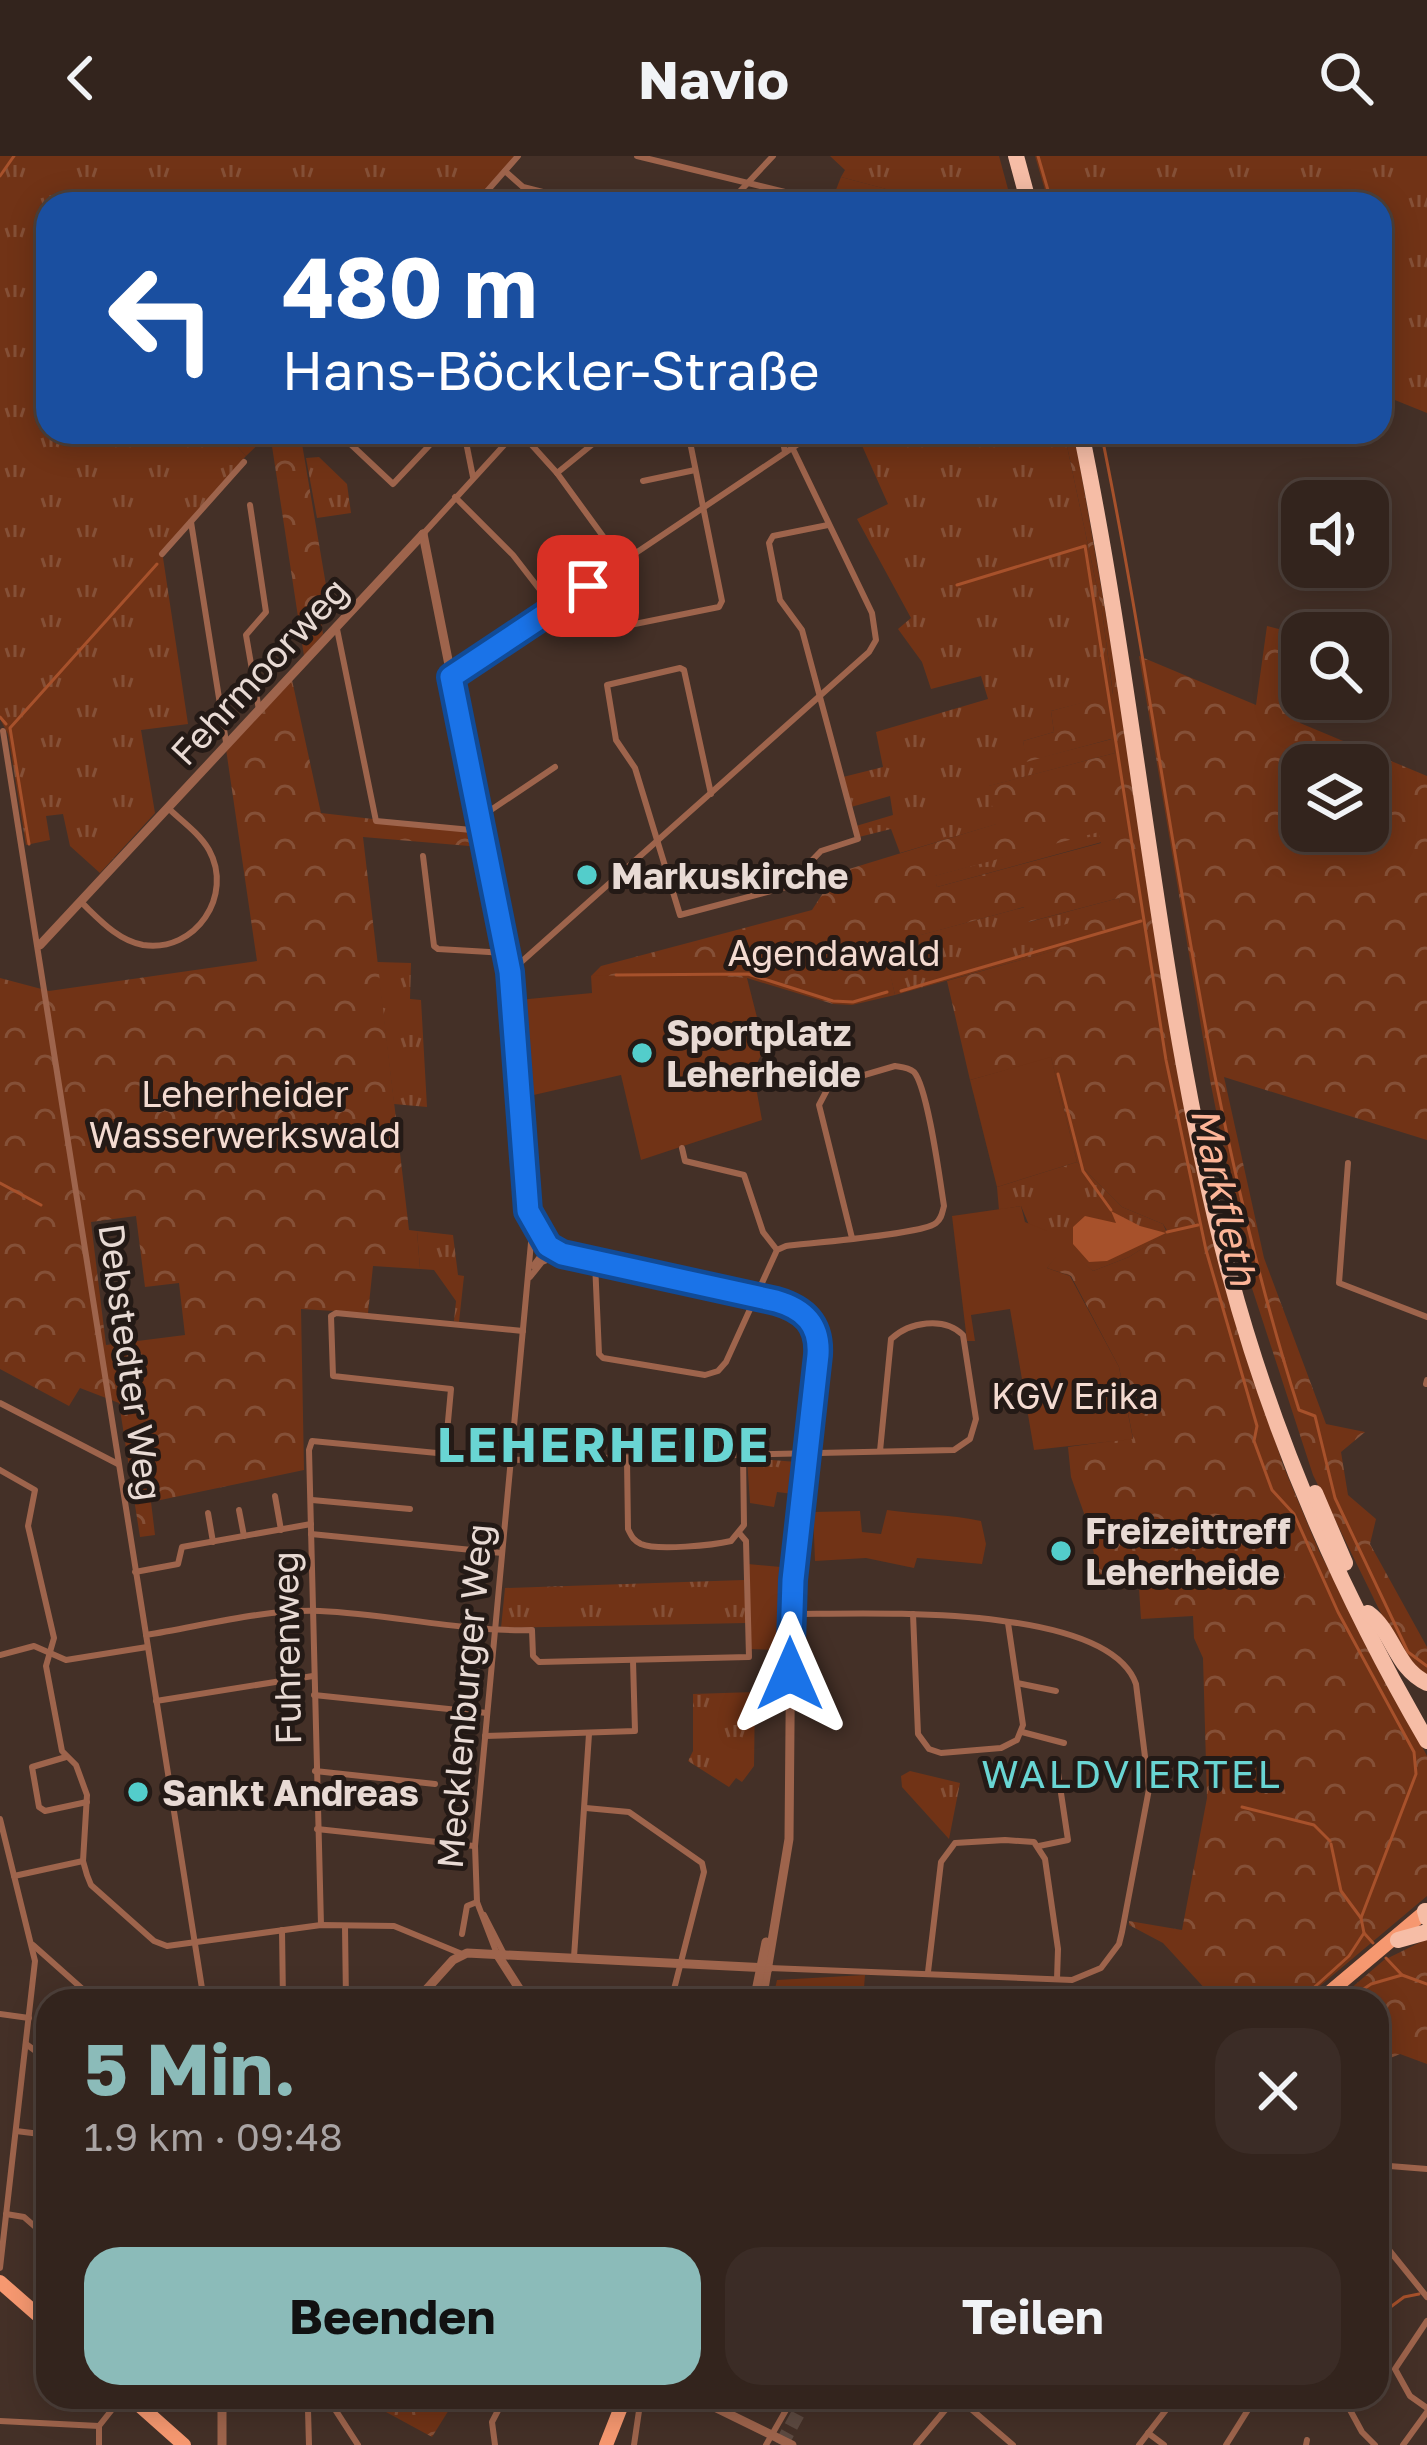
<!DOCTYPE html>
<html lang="de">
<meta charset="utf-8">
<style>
:root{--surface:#33241d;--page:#3b2c26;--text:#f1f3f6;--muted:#a9a4a4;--line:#4e413b;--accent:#8bbbb9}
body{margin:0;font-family:"Golos Text",sans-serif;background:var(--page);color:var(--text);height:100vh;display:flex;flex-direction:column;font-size:45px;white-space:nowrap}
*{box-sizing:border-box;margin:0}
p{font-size:39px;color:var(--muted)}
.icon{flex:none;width:66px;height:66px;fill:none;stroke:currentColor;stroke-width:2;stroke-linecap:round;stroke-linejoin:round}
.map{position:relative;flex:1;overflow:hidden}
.drawer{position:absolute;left:36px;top:1833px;width:1353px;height:420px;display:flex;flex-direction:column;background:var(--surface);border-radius:36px;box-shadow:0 6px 30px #0003,0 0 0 3px var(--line)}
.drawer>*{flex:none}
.guide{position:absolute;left:36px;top:36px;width:1356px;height:252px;border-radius:36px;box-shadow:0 6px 30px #0003,0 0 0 3px var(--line);background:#1a4fa0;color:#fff;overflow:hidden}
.controls{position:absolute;left:1281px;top:324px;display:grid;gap:24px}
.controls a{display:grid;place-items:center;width:108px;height:108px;border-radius:24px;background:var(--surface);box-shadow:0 6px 30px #0003,0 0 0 3px var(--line);font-size:60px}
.pin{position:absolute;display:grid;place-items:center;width:102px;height:102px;color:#fff;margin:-51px;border-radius:24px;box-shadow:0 6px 18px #0006}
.me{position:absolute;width:132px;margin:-66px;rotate:0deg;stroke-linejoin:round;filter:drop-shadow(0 0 9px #0008)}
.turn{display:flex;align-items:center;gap:42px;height:252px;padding:0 48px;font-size:54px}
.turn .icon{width:156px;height:156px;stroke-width:2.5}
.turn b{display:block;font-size:84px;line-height:102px}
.round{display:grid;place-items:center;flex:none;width:126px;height:126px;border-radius:36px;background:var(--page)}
.overview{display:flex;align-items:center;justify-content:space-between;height:204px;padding:0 48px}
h1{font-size:72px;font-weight:700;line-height:90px;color:var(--accent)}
.action{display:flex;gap:24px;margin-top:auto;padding:24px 48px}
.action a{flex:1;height:138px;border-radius:36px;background:var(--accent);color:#111;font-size:48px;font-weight:700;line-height:138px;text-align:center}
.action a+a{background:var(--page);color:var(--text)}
header{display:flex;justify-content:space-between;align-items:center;height:156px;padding:0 48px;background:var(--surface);font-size:54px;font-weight:700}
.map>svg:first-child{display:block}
</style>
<header><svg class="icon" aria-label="back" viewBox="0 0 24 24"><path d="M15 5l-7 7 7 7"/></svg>Navio<svg class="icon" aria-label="search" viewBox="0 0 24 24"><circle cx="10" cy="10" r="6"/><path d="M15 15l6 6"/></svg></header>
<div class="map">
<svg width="1427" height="2289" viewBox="0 0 1427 2289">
<defs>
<pattern id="grass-tufts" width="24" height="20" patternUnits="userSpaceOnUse" patternTransform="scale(3)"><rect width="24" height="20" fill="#713316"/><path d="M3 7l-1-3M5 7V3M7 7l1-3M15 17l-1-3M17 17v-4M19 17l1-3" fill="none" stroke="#855037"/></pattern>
<pattern id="forest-crowns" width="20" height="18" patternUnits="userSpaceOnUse" patternTransform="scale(3)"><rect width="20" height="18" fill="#713316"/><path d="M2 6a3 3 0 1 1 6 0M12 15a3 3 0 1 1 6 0" fill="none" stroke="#855037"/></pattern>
</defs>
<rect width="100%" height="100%" fill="#443027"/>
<!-- grass -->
<g fill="url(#grass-tufts)">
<polygon points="0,0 515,0 472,48 48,48 48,276 224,276 246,300 162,395 188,568 141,574 155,657 100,717 70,690 63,658 46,660 50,684 26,689 8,578 0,563"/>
<polygon points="830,0 999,0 1012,48 942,48 841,21 845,14"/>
<polygon points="1035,0 1427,0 1427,257 1380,238 1380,48 1049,48"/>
<polygon points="856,276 1064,276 1102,455 1113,539 1051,555 1054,576 1023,585 1027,605 1112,583 1115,597 989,630 997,668 900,697 891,673 859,681 856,670 893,659 890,640 851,651 843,621 883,611 876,576 988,543 981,520 931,533 922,506 898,473 911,462 857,363 888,348"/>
<polygon points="319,301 347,328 351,357 317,362 306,302"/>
<polygon points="1099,675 1102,686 937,731 934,720"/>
<polygon points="1119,742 1121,753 1057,794 895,839 883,789 1025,751 1029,766"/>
<polygon points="377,806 411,807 410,843 421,844 427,951 394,948"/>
<polygon points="1077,1006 1122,1051 1163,1068 1167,1077 1129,1101 1093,1115 1064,1092 1047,1112 1021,1050 999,1054 997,1031"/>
<polygon points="417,1075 453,1079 458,1119 464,1120 459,1166 454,1165 456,1145 434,1114 420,1113"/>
<polygon points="747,1302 797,1306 794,1338 777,1336 774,1351 750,1347"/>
<polygon points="744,1424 746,1467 501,1472 505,1432"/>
<polygon points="755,1536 754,1610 742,1626 736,1622 729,1631 688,1605 693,1595 693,1538"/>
<polygon points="910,1615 960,1627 949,1683 902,1631 901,1620"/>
</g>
<!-- forest -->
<g fill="url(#forest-crowns)" fill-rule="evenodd">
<polygon points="841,21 943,48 845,48 832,44"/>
<polygon points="224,276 300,276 328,441 318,443 323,478 304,500 270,277 246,300"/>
<path d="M1064,276h10l146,834 63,199 36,86 108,205v140l-125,105h-105l12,-8 -46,-50 -34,-18v-4l53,9 25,-132 -4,-140 -9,-20 -1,-22 -52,3 -2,-31 -40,-3 -9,-55 -19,-53 -3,-30 65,-9 -14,-71 -48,-91 -24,-8 17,-22 29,25 36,-14 39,-25 -5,-8 -41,-17 -45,-45 -26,-104 -81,22 -23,-99 109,-31 -4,-22 68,-19 -1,-11 -91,24 -4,-15 -140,38 11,50 -43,10 -19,-1 -86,-26 -156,-2 10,-10 211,-56 24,-37 160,-49 -8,-38 127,-33 -4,-14 -85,23 -3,-21 31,-9 -3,-21 62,-17 -11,-83zM1099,676l2,11 -164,44 -2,-11z"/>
<path d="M1267,470l35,9 -2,88 127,53v364l-203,-63 40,181 62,166 39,8 -24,20 7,43 28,24 -6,25 57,103v30l-27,-25 -87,-177 -63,-193 -40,-202 -71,-424 117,49zM1302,609h66v66h-66z"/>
<path d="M292,524l29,133 156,18 4,16 -118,-10 46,393 8,1 3,38 -47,-3 -5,47 -67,-4 3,161 -153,32 4,33 -15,2 -21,-134 -39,-15 -11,18 -69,-37v-391l49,13 208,-30 -31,-212zM136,1060l9,71 34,-4 6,52 -79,10 -15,-123z"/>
<polygon points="1427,1783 1427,1908 1400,1898 1377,1908 1377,1845 1336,1845 1384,1804"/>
<polygon points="396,2241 457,2241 432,2281 386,2256"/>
</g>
<!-- garden -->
<g fill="#713316">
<polygon points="689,818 747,822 761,877 771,880 753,915 762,964 641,1004 621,919 525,941 518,844 592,837 591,820"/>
<polygon points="1051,901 1077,1006 997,1031 970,924"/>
<polygon points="1021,1050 1025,1066 1047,1075 1047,1112 1070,1120 1119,1211 1133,1283 1034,1294 1010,1153 971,1159 975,1185 967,1185 952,1060"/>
<path d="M887,1354c32,5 62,4 94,11l5,23 -4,20 -65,-6 -3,10 -48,-10 -51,3 -2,-49 47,-1 2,21 19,2z"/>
<polygon points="748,1408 781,1411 780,1494 750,1493"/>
<polygon points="865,1819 863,1845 772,1845 777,1824"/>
</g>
<!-- water -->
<polygon fill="#a7512b" points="1111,1055 1140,1070 1166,1077 1107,1105 1089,1106 1073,1088 1073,1071 1085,1060 1116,1067"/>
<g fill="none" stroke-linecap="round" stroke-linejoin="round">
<!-- stream -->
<g stroke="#a7512b" stroke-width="3">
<polyline points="1038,0 1052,48"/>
<polyline points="0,20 14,0"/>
<path d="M1101,276c67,326 96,660 198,978l16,6 20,82 73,154 19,14"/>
<polyline points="957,429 1085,390 1166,904 1206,1094 1257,1270 1254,1285 1272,1334 1294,1358 1338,1456 1414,1596 1416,1618 1361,1762 1364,1777 1373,1787"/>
<polyline points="0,561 6,568"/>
<polyline points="29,688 10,572 157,408"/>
<polyline points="616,819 748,818 833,845 853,846 887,836"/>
<polyline points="901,835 1141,765"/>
<polyline points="1058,918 1083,1015 1111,1054"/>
<polyline points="0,1027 41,1049"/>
<polyline points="1167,1076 1198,1069"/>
<polyline points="1242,1651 1314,1669 1330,1685"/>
<polyline points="1331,1688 1341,1735 1361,1762"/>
<polyline points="1386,1802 1402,1819 1427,1828"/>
<polyline points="1299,1845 1349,1800 1364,1777"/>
<polyline points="1346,1845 1371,1828 1402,1819"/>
<polyline points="1377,2161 1404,2141 1419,2138"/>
</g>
<!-- primary-tunnel -->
<polyline stroke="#5d4a41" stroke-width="14" stroke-dasharray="14 7" stroke-linecap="butt" points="781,2289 807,2241"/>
<!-- minor -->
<g stroke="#9e644c" stroke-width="6">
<polyline points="637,0 834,48"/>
<polyline points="505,15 523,31 590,48"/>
<polyline points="482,48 481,42 518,0"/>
<polyline points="728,48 773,0"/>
<polyline points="347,276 343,281 393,328 442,276"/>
<polyline points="464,276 473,321"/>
<polyline points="520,276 557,317 621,405"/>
<polyline points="781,276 785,296"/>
<polyline points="557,317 594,287"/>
<polyline points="643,325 695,314"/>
<polyline points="455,341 513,399 554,452 583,472 605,474 719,451 722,445 688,276"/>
<polyline points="250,349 266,456 246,479 259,554"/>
<polyline points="191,366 226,586"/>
<polyline points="423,378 516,276"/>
<polyline points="162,398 244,306"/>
<polyline points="337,473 376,665 482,675"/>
<polyline points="451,521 816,276"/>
<polyline points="3,575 204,1845"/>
<polyline points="711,638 684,514 680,512 607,529 616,584 635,612 680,759 786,731 821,695 858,683 802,474 780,444 769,387 773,380 828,369"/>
<polyline points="479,662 555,611"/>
<polyline points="423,700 434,790 438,793 506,797"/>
<path d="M81,746c18,17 36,38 62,43 53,8 91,-50 66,-95 -9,-16 -27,-29 -40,-41"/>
<polyline points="510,816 869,496 876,484 872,457 792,291"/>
<polyline points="682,992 685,1005 744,1019 763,1076 777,1094"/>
<polyline points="1348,1007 1339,1127 1427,1161"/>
<path d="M595,1106l4,92 4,4 102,17 13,-4 8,-9 51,-112 9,-4c24,-3 138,-12 150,-23 6,-5 6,-10 8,-17 -4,-25 -16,-118 -30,-134 -6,-5 -12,-5 -19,-6l-58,17 -9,5 -9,17 33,133"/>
<polyline points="533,1110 548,1090"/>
<polyline points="530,1121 542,1106 562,1098"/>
<polyline points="1426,1228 1427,1224"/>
<polyline points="0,1247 118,1308"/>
<polyline points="445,1298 451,1233 333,1220 331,1160 336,1157 523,1175"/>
<path d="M627,1304l1,69c4,8 5,11 13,15 16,7 73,1 90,-3l13,-16 -1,-70"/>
<polyline points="0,1314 35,1334 28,1370 54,1482 46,1510 62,1595 76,1609 87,1639 83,1705 87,1719 91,1729 154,1785 167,1790 321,1769 394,1770 462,1798"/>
<polyline points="275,1340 281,1374"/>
<polyline points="312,1344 410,1353"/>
<polyline points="239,1354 244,1380"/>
<polyline points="208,1357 213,1386"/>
<polyline points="311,1378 502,1397"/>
<polyline points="135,1416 178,1408 182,1391 311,1368"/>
<polyline points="913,1458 918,1578 929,1593 941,1597 1001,1592 1017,1584 1023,1569 1008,1467"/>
<path d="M146,1479c56,-9 117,-26 174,-24 71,3 141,21 212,19l1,26 6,6 210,-5 -3,-116 -6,-7"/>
<polyline points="0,1499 34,1490 66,1504 147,1491"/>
<polyline points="1017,1527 1056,1535"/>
<polyline points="314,1539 487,1557"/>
<polyline points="156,1545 313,1520"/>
<polyline points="1022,1576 1064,1587"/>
<polyline points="485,1580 635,1575 633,1505"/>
<polyline points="66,1601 32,1611 39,1651 45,1655 87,1646"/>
<polyline points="315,1615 435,1628"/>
<polyline points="586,1652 629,1656 702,1707 704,1716 671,1845"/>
<polyline points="0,1663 35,1805 0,2112"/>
<polyline points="317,1673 474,1690"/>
<polyline points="1039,1690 1068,1684 1058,1617"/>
<polyline points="14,1720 83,1705"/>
<polyline points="484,1759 504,1798"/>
<path d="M321,1769l-12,-475 3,-9 199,19 443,-10 16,-11 6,-20 -13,-84c-19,-19 -54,-13 -72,4l-11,112"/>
<polyline points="345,1771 346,1845"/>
<polyline points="282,1774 283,1845"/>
<polyline points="462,1778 467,1750 477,1746"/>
<polyline points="33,1789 96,1845"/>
<polyline points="497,1798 477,1746 475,1690 532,1076"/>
<polyline points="574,1801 589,1578"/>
<path d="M769,1812l303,12 29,-12 18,-24 3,-12 27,-143 -13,-105c-29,-82 -272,-70 -345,-70"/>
<polyline points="928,1816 941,1706 955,1687 1005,1684 1034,1686 1045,1703 1058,1793 1057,1823"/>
<polyline points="0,1858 29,1862"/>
<polyline points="26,1888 48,1904"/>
<polyline points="16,1975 48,1979"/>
<polyline points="1377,2009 1427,2013"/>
<polyline points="6,2058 24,2061 48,2082"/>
<polyline points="1377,2085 1385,2089 1427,2141"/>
<polyline points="1427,2165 1395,2213 1410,2240 1427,2252"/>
<polyline points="327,2241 358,2289"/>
<polyline points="577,2241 595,2243"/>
<polyline points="957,2241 1013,2289"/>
<polyline points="1343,2241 1362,2276 1375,2289"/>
<polyline points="0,2265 99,2270"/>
<polyline points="1148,2277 1164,2289"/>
<polyline points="99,2289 99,2270 122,2241"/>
<polyline points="309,2289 308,2254 317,2241"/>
<polyline points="495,2289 492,2266 505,2241"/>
<polyline points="634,2289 640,2248"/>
<polyline points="766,2289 786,2254 805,2241"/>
<polyline points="916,2289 956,2241"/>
<polyline points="1139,2289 1176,2241"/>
<polyline points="1226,2289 1256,2241"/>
<polyline points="1306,2289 1307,2284"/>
<polyline points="1403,2289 1427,2256"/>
</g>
<!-- tertiary -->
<g stroke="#9e644c" stroke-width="9">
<path d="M423,378l87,438 22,260 35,24 219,48c23,9 33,26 32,51l-27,259 -2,225 -27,162"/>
<polyline points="40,789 423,378"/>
<polyline points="497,1798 527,1845"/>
<polyline points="416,1845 453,1804 467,1797 769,1812"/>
<polyline points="754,1845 766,1786"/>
<polyline points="222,2241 222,2289"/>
<polyline points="694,2241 792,2289"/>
</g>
<!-- primary -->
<g stroke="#f69870" stroke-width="14">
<polyline points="1319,1845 1427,1754"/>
<polyline points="0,2126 48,2168"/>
<polyline points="130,2241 184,2289"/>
<polyline points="606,2289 625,2241"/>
</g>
<!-- motorway -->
<g stroke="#f6bda6" stroke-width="16">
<polyline points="1016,0 1029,48"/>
<path d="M1081,276c54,261 74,529 135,789 43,183 116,357 211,520"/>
<polyline points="1315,1337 1345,1407"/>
<path d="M1368,1457c26,19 27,55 59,70"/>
<polyline points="1425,1755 1427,1762"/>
<polyline points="1398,1784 1427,1776"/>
</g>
</g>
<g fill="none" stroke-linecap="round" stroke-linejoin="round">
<!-- route casing -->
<g stroke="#114b97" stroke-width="30">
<path id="route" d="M588,430l-137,91 59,295 18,239 20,35 14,8 214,47c28,8 44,23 42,54l-25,225 -3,94"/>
</g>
<!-- route -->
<use href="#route" stroke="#1a73e8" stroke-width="21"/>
</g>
<!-- markers -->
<g fill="#53cdcb" stroke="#241a16" stroke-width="4.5">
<circle cx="587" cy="719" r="12"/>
<circle cx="642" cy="897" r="12"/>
<circle cx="1061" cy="1395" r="12"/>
<circle cx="138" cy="1636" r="12"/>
</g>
<g text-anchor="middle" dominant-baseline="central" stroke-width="10" stroke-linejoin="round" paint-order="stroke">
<!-- street labels -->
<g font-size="36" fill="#e8dad4" stroke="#241a16">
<text transform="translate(259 515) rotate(-47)">Fehrmoorweg</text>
<text transform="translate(131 1206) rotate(82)">Debstedter Weg</text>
<text transform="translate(286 1492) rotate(-91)">Fuhrenweg</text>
<text transform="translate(464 1540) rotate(-85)">Mecklenburger Weg</text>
</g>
<!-- poi labels -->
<g font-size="36" font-weight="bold" fill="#e8dad4" stroke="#241a16" text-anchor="start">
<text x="611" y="719">Markuskirche</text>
<text x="666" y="876">Sportplatz<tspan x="666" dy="41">Leherheide</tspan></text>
<text x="1085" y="1374">Freizeittreff<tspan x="1085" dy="41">Leherheide</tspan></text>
<text x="162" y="1636">Sankt Andreas</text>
</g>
<!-- park labels -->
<g font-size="36" fill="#f4dbd1" stroke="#241a16">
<text x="834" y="796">Agendawald</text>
<text x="245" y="937">Leherheider<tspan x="245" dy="41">Wasserwerkswald</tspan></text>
<text x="1075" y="1239">KGV Erika</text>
</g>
<!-- water labels -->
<g font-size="39" font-style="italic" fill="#fdb598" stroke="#241a16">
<text transform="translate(1225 1040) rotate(77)">Markfleth</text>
</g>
<!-- neighbourhood labels -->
<g font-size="39" letter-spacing="3" fill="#69d5d3" stroke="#241a16">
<text x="1132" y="1617">WALDVIERTEL</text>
</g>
<!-- district labels -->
<g font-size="48" font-weight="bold" letter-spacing="3" fill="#69d5d3" stroke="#241a16">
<text x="604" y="1288">LEHERHEIDE</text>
</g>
</g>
</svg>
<div class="controls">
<a><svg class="icon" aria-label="sound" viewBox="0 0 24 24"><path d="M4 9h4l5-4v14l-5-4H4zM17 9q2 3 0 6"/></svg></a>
<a><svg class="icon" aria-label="search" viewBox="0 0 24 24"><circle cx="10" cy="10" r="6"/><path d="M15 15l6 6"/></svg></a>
<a><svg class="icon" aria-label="layers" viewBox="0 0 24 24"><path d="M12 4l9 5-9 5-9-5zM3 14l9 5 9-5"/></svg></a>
</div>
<div class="pin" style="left:588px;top:430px;background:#d93025"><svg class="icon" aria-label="arrive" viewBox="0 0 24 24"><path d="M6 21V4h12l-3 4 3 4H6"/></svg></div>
<svg class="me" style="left:790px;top:1518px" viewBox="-20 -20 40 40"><path d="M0-17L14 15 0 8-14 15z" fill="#1a73e8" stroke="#fff" stroke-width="4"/></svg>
<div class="guide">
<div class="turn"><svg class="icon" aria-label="left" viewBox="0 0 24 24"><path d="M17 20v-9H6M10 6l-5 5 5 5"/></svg><div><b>480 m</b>Hans-Böckler-Straße</div></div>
</div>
<section class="drawer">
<div class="overview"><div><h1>5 Min.</h1><p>1.9 km · 09:48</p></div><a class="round"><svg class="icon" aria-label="close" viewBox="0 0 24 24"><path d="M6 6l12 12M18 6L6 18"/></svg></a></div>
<div class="action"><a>Beenden</a><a>Teilen</a></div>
</section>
</div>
